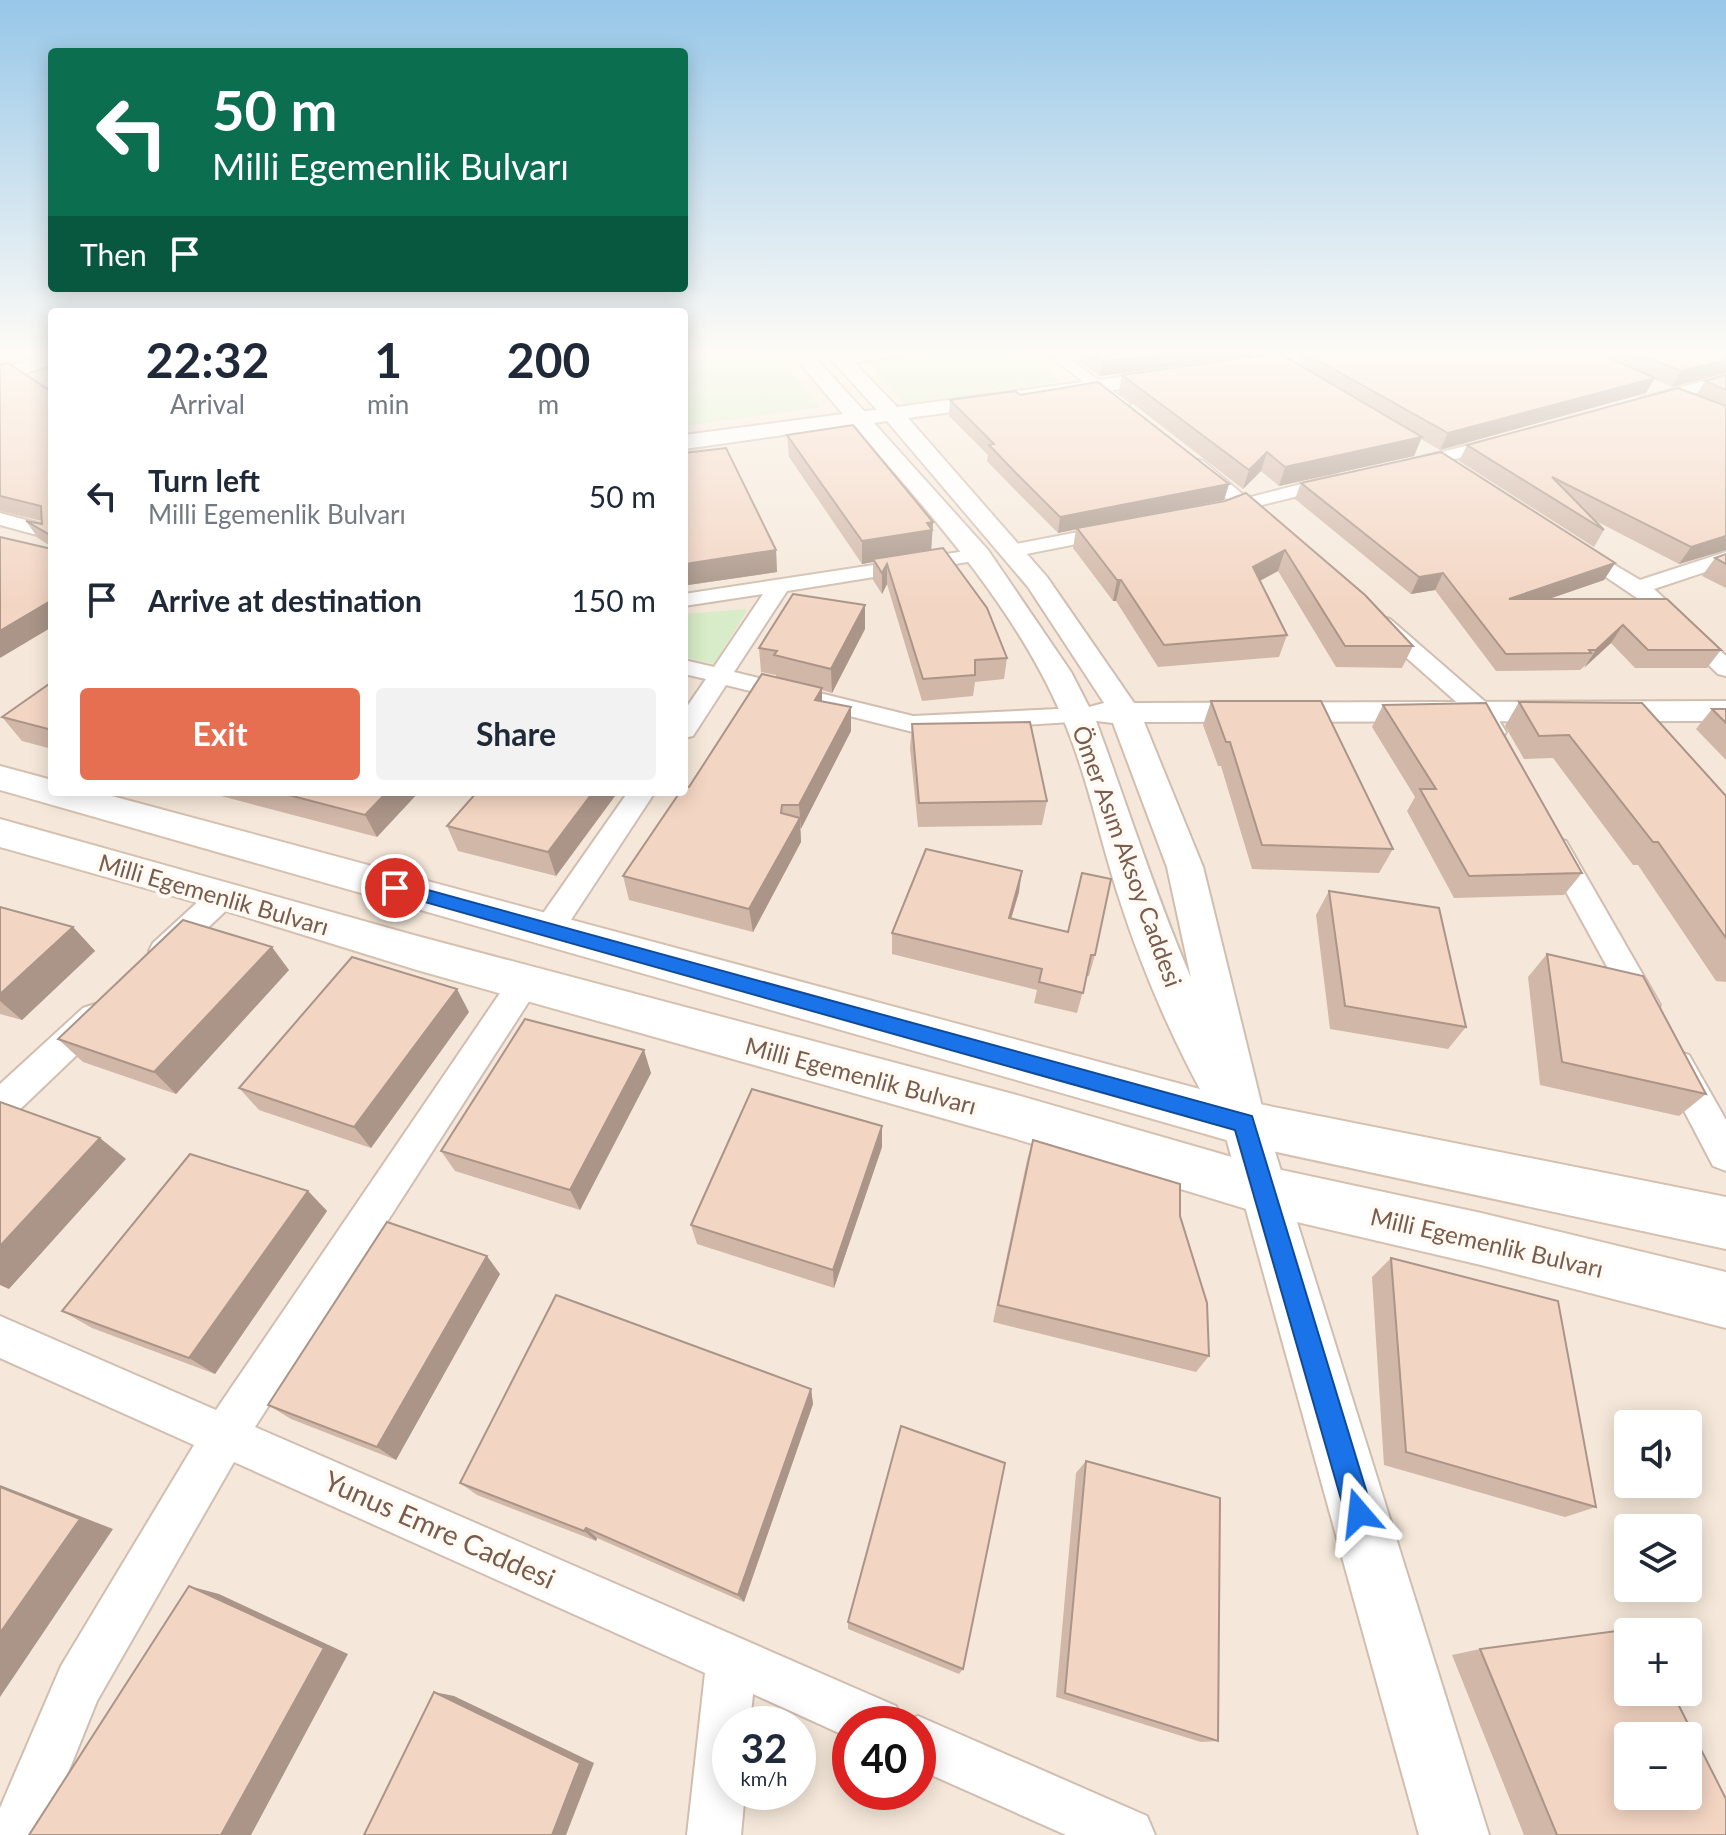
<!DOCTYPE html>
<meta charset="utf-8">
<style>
:root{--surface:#fff;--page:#f2f2f3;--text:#1f2937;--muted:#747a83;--accent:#e76f51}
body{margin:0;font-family:Lato,sans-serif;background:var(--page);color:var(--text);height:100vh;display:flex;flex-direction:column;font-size:30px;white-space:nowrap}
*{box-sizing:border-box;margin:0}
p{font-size:26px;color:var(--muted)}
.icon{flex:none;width:44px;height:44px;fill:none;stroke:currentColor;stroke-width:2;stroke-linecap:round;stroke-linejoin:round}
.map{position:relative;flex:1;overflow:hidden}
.panel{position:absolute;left:48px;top:308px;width:640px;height:488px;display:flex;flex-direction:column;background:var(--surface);border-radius:8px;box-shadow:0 4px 20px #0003}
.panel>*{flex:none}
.guide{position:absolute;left:48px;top:48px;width:640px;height:244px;border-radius:8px;box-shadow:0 4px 20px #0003;background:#0b6e4f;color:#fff;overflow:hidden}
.fabs{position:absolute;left:1614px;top:1410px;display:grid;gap:16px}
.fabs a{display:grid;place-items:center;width:88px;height:88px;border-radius:8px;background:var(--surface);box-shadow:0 4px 20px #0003;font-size:40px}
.speed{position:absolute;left:712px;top:1706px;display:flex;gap:16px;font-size:40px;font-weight:700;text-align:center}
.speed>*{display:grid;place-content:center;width:104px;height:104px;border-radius:50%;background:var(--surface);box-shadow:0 4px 20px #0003;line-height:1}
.speed small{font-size:20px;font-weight:400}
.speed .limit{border:12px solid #d22;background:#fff;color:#111}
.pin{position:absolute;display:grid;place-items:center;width:68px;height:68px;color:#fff;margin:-34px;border:4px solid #fff;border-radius:50%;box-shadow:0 2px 8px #0007}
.me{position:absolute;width:88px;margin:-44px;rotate:343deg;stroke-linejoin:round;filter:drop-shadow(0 0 6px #0008)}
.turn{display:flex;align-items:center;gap:28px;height:168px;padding:0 32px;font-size:36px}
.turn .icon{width:104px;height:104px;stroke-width:2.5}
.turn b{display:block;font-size:56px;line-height:68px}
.then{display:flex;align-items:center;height:76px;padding:0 32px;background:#0003;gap:16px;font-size:30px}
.eta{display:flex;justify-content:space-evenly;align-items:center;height:136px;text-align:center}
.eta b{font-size:48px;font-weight:700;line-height:56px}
.cta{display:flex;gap:16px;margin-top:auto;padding:16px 32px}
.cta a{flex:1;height:92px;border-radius:8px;background:var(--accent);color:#fff;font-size:32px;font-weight:700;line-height:92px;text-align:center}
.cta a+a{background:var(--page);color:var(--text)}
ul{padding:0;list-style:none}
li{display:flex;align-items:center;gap:24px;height:104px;padding:0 32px}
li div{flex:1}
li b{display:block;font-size:30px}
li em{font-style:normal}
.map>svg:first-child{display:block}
</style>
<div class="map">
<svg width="1726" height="1835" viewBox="0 0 1726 1835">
<rect width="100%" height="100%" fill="#fdf6ec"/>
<!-- residential -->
<path fill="#f5e8da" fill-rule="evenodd" d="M0,349h52v443h632v-443h1042v1486h-1726zM1628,1424h60v60h-60zM1628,1528h60v60h-60zM1628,1632h60v60h-60zM730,1724h68v68h-68zM850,1724h68v68h-68zM1628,1736h60v60h-60z"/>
<!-- green -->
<g fill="#d8ecc9">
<polygon points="684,349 772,349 820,407 684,426"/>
<polygon points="965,349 1018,349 1059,381 906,404 865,363"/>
<polygon points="748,609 714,664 684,657 684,614"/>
</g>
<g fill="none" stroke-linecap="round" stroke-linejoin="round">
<!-- minor casing -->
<g stroke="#d1beb0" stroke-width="4">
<g id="minor">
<polygon points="888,349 927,349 920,353 842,364 834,359 842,354"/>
<polygon points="1041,349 1057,349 1130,404 1122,409 1116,407"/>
<polygon points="1245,349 1262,349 1305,375 1297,380 1292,378"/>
<polygon points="1726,375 1726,385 1647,406 1639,401 1641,398"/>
<polygon points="1501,437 1510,442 1507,446 1408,471 1399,466 1402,462"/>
<polygon points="1197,460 1203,461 1247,498 1337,475 1346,481 1343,485 1258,506 1277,524 1267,530 1260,528 1240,511 1222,512 1219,508 1222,504 1230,502 1191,469 1188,465 1191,461"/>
<polygon points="0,513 52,527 52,539 0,525"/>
<polygon points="1115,525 1125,531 1122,535 1011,557 1001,551 1011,545"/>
<polygon points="1576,542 1640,580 1726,552 1726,565 1654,589 1726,656 1726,676 1718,674 1646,604 1569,552 1566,548"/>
<polygon points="979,549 986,551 989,555 986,559 787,591 734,672 913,716 1078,708 1087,711 1090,716 1087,721 913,732 726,685 693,736 684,738 684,711 706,679 684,674 684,660 714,667 763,594 684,606 684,594"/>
<polygon points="1382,617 1390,619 1490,706 1506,732 1502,738 1484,738 1471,715 1374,629 1371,624"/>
<polygon points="628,792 655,792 559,938 548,942 537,938 533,930 537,922"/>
<polygon points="1556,838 1566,841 1655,996 1660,1005 1655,1014 1644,1018 1633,1014 1542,848 1546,841"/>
<polygon points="224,884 234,887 239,895 234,903 175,959 164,963 153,959 149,951 153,943 214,887"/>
<polygon points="524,970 535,974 540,983 535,992 255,1427 896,1706 903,1722 918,1716 1147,1816 1155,1835 1066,1835 918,1769 918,1724 850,1724 850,1738 753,1694 750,1724 730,1724 730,1792 745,1792 741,1835 687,1835 705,1673 234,1462 97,1701 43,1835 0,1835 0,1808 61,1666 194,1445 0,1358 0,1316 216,1410 513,974"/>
<polygon points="95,1004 107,1008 111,1017 107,1026 12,1117 0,1121 0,1084 83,1008"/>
<polygon points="1677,1051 1689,1055 1726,1120 1726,1171 1713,1166 1660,1065 1665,1055"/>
</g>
</g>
<!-- tertiary casing -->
<g stroke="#d1beb0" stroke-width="4">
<g id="tertiary">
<path d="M788,349h19l57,62 13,-1 -55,-61h19l56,58 275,-37 7,2 3,4 -3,4 -7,2 -264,36 139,159 87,126 592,-2v20l-582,1 59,145 63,256 223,712h-70l-199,-719 -6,-2c-38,-65 -72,-144 -95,-216 -20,-61 -32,-125 -58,-184 -48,-110 -130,-199 -208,-289l-169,24v-14l159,-21zM887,421l141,166 76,116 -15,4 -18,-35 -83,-122 -114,-127zM1096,721l17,2 54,144 24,111c-36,-84 -63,-171 -95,-257z"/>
<polygon points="1323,349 1369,349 1360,355 1241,372 1231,366 1241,360"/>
<polygon points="52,353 52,365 0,381 0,369"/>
</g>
</g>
<!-- secondary casing -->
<g stroke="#d6c0b0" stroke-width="4">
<g id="secondary">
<polygon points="0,766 52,780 52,792 97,792 1244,1101 1726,1197 1726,1249 1244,1145 0,790"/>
<polygon points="0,819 417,936 1013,1094 1263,1166 1481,1213 1726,1272 1726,1328 1481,1265 1263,1214 1013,1138 417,970 223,910 0,847"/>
</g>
</g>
<!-- minor -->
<use href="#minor" fill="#fff" fill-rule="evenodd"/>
<!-- tertiary -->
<use href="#tertiary" fill="#fff" fill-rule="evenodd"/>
<!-- secondary -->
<use href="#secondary" fill="#fff" fill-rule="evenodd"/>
</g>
<!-- wall -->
<g fill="#d1b7a8">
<polygon points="1062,349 1252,349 1250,356 1100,376"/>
<polygon points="1378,349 1726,349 1672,387 1654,379 1646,393 1440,450 1421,439 1414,456 1279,486 1261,471 1243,489 1119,393 1122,375 1299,365 1303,352"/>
<polygon points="0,365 52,392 42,524 42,521 0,511"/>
<polygon points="1726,375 1726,550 1679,564 1596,521 1604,530 1594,547 1459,461 1467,445 1696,395 1705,381"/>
<polygon points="1020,395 1229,484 1224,500 1177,509 1225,501 1413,646 1402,668 1336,667 1278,571 1260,581 1287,635 1279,657 1158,667 1116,601 1113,601 1073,548 1076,529 1058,533 1013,488 987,461 988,455 949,416 950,400"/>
<polygon points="787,435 933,522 931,550 1007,658 1004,679 975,682 973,696 922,701 887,584 882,594 873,580 873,562 862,564 789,457"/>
<polygon points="684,453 776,550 777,572 688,585 684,573"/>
<polygon points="1301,483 1615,563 1604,580 1549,599 1721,650 1707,668 1635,668 1611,643 1580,670 1496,671 1435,590 1411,594 1295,499"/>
<polygon points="26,521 52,536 52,547 38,538"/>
<polygon points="1726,554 1726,588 1702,576 1715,558"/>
<polygon points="865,629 832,693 822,690 822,701 851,731 800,829 801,842 753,932 629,900 623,876 689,787 776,677 776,675 761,672 759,648"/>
<polygon points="52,682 52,749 22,741 2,717"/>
<polygon points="1211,701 1393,849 1379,873 1252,869 1221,766 1218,766 1203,725"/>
<polygon points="1519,702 1726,796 1726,982 1716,981 1638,865 1633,865 1553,758 1524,759 1505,726"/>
<polygon points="1383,705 1582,873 1564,895 1454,898 1407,811 1415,797 1372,727"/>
<polygon points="1712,709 1726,709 1726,760 1696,729"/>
<polygon points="912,724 1047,801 1042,825 918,827 910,748"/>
<polygon points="206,792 419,792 377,837"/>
<polygon points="615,796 556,876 458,851 447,826"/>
<polygon points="1329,891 1466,1027 1448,1049 1330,1029 1316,915"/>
<polygon points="1019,892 1011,919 1095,955 1089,976 1087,976 1077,1013 1034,1003 1037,990 892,954 892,933"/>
<polygon points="0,907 73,927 95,951 22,1020 0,1014"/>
<polygon points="1547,954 1706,1094 1679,1116 1540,1085 1528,977"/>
<polygon points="289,970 176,1094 83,1062 58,1039"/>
<polygon points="469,1012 371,1148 259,1110 239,1088"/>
<polygon points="651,1073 580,1210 455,1171 441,1151"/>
<polygon points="1033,1140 1180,1216 1209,1356 1196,1372 993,1322 1027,1160"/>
<polygon points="882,1147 834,1288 697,1244 691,1225"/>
<polygon points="308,1191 327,1211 215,1374 92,1328 62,1311"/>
<polygon points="1391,1258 1596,1507 1565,1517 1384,1465 1372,1277"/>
<polygon points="500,1274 396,1460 291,1419 268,1405"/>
<polygon points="811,1389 813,1404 744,1602 597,1538 596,1541 477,1495 460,1483"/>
<polygon points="1086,1461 1218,1741 1201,1742 1056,1697 1076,1473"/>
<polygon points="848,1622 963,1669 959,1674 848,1629"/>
<polygon points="1480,1649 1726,1835 1524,1835 1452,1655"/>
</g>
<!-- shaded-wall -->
<g fill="#aa9588">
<polygon points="1196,349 1252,349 1250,356 1100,376 1103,361"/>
<polygon points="1275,349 1310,349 1274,352"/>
<polygon points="1726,360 1726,373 1672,387 1681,371"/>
<polygon points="1655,378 1646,393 1440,450 1448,433"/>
<polygon points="1422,437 1414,456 1279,486 1285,467"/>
<polygon points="1267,452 1261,471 1243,489 1249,470"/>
<polygon points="1229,484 1224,500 1058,533 1060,517"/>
<polygon points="933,522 931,553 873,559 873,562 862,564 862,541"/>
<polygon points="1726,536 1726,550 1679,564 1691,547"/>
<polygon points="776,550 777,572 688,585 685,564"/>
<polygon points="1285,550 1278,571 1246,588 1253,567"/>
<polygon points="1615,563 1604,580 1499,616 1509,599"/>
<polygon points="887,564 887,584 882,594 882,573"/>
<polygon points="1443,573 1435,590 1411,594 1419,577"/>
<polygon points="1117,580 1121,580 1116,601 1113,601"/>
<polygon points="52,600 52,627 0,658 0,631"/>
<polygon points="865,605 865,629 832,693 831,669"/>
<polygon points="1623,625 1611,643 1584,668 1596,650"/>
<polygon points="822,688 822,712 815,700"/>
<polygon points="851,707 851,731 801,829 799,805"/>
<polygon points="387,792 419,792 377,837 365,815"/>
<polygon points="593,792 614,792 615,796 556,876 548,852"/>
<polygon points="800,818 801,842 753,932 749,909"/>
<polygon points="1022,871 1019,892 1005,939 1009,918"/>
<polygon points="73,927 95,951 22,1020 0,1001 0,994"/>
<polygon points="272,947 289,970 176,1094 154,1072"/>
<polygon points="457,989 469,1012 371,1148 354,1127"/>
<polygon points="644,1050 651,1073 580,1210 570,1190"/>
<polygon points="882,1126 882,1147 834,1288 833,1270"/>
<polygon points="100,1138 126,1159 9,1289 0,1285 0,1246"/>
<polygon points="308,1191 327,1211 215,1374 189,1358"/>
<polygon points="487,1256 500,1274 396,1460 377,1447"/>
<polygon points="811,1389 813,1404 744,1602 738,1595"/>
<polygon points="0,1485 113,1529 0,1697"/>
<polygon points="586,1528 597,1538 596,1541 584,1531"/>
<polygon points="189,1586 219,1594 348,1654 251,1835 221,1835"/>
<polygon points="434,1692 454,1696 594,1763 566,1835 552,1835"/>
</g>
<!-- building -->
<g fill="#f3d5c3" stroke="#aa9588" stroke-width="2" fill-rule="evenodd">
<polygon points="1085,349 1196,349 1103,361"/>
<polygon points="1324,349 1589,349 1655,378 1448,433 1303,352"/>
<polygon points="1626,349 1726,349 1726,360 1681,371"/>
<polygon points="1279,353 1422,437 1285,467 1267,452 1249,470 1122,375"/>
<polygon points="8,363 52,392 52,536 26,521 42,524 41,506 0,496 0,365"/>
<polygon points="1726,375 1726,390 1705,381"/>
<polygon points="1098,382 1229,484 1060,517 1015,472 989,445 994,444 950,400 1015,391 1020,395"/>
<polygon points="1678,388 1726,406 1726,536 1691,547 1552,477 1604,530 1467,445"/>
<polygon points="853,425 933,522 927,523 932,530 862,541 787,435"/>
<polygon points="726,448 776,550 685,564 684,453"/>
<polygon points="1441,452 1615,563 1509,599 1667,599 1721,650 1648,650 1623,625 1596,650 1589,650 1591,653 1506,654 1443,573 1419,577 1301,483"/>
<polygon points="1246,493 1365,595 1413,646 1345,646 1285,550 1253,567 1287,635 1164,645 1121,580 1117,580 1077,528 1225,501"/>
<polygon points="0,537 52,549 52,600 0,631"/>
<polygon points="943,548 987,608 1007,658 975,660 975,675 923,679 887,564 882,573 873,559"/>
<polygon points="1726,554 1726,564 1715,558"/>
<polygon points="793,594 865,605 831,669 774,655 777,651 759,648"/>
<polygon points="762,674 822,688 815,700 851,707 799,805 782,805 781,813 800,818 749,909 623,876 680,792 684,792 684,786 689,787"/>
<polygon points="52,682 52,730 2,717"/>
<polygon points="1211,701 1321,701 1393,849 1262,845 1230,742 1226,742"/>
<polygon points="1519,702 1642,703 1726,796 1726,938 1658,842 1653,842 1569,735 1539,736"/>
<polygon points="1486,703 1582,873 1469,876 1420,789 1436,789 1383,705"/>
<polygon points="1712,709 1726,709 1726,723"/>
<polygon points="1030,722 1047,801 919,803 912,724"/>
<polygon points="277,792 387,792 365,815"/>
<polygon points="477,792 593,792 548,852 447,826"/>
<polygon points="926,849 1022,871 1009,918 1068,932 1082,873 1111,879 1095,955 1091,955 1083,993 1039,982 1042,969 892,933"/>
<polygon points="1329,891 1439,908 1466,1027 1345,1006"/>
<polygon points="0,907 73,927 0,994"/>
<polygon points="183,920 272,947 154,1072 58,1039"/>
<polygon points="1547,954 1643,976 1706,1094 1562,1062"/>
<polygon points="352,957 457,989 354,1127 239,1088"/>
<polygon points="525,1019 644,1050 570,1190 441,1151"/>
<polygon points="752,1089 882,1126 833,1270 691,1225"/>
<polygon points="0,1102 100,1138 0,1246"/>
<polygon points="1033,1140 1180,1184 1180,1216 1207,1303 1209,1356 998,1305"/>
<polygon points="190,1154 308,1191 189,1358 62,1311"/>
<polygon points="387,1222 487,1256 377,1447 268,1405"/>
<polygon points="1391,1258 1558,1301 1596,1507 1406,1452"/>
<polygon points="556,1295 811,1389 738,1595 586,1528 584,1531 460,1483"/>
<polygon points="901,1426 1005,1463 963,1669 848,1622"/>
<polygon points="1086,1461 1220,1498 1218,1741 1065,1693"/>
<polygon points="0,1487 80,1519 0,1633"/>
<polygon points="189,1586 324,1648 221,1835 29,1835"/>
<path d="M1639,1628l2,4h-13v60h44l54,107v36h-169l-77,-186zM1628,1736h60v60h-60z"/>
<polygon points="434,1692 580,1763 552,1835 364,1835"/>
</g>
<!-- sky -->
<linearGradient id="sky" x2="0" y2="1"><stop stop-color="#97c7e8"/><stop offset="0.58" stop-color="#fefbf6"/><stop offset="1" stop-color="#fefbf6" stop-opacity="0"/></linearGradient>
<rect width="1726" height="606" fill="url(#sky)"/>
<!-- route -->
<polygon fill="#1a73e8" stroke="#114b97" stroke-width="2" points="395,881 1252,1116 1373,1513 1369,1523 1359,1527 1349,1523 1345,1513 1235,1130 389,892 386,888 389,883"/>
<g text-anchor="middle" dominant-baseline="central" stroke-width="8" stroke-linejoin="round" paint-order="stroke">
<!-- street labels -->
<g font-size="24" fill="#7a5c4d" stroke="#fffaf3">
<text transform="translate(1128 856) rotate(70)">Ömer Asım Aksoy Caddesi</text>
<text transform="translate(214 894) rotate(16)">Milli Egemenlik Bulvarı</text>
<text transform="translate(861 1075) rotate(15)">Milli Egemenlik Bulvarı</text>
<text transform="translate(1487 1242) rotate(13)">Milli Egemenlik Bulvarı</text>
</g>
<!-- near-street labels -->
<g font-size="28" fill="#7a5c4d" stroke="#fffaf3">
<text transform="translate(440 1529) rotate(24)">Yunus Emre Caddesi</text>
</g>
</g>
</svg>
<div class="fabs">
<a><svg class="icon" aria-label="sound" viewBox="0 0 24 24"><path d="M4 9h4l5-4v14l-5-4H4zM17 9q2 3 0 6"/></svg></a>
<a><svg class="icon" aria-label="layers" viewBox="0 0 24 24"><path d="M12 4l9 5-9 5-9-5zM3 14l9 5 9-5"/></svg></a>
<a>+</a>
<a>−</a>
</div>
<div class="speed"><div>32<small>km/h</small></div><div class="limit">40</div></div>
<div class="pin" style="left:395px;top:888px;background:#d93025"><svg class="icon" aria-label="arrive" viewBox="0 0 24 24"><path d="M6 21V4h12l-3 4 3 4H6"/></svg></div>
<svg class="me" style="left:1359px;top:1513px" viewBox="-20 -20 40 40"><path d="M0-17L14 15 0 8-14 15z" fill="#1a73e8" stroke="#fff" stroke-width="4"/></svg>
<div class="guide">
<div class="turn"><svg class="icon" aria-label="left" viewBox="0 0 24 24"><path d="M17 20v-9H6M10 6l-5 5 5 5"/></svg><div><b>50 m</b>Milli Egemenlik Bulvarı</div></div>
<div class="then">Then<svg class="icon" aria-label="arrive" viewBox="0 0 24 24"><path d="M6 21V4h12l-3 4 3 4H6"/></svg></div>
</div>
<section class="panel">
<div class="eta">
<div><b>22:32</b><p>Arrival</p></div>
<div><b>1</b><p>min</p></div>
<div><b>200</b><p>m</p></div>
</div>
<ul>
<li><svg class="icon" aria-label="left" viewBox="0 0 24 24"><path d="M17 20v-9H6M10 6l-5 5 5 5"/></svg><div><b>Turn left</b><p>Milli Egemenlik Bulvarı</p></div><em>50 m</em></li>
<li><svg class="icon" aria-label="arrive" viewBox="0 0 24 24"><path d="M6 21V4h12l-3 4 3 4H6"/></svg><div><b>Arrive at destination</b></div><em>150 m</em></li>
</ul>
<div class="cta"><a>Exit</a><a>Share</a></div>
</section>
</div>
